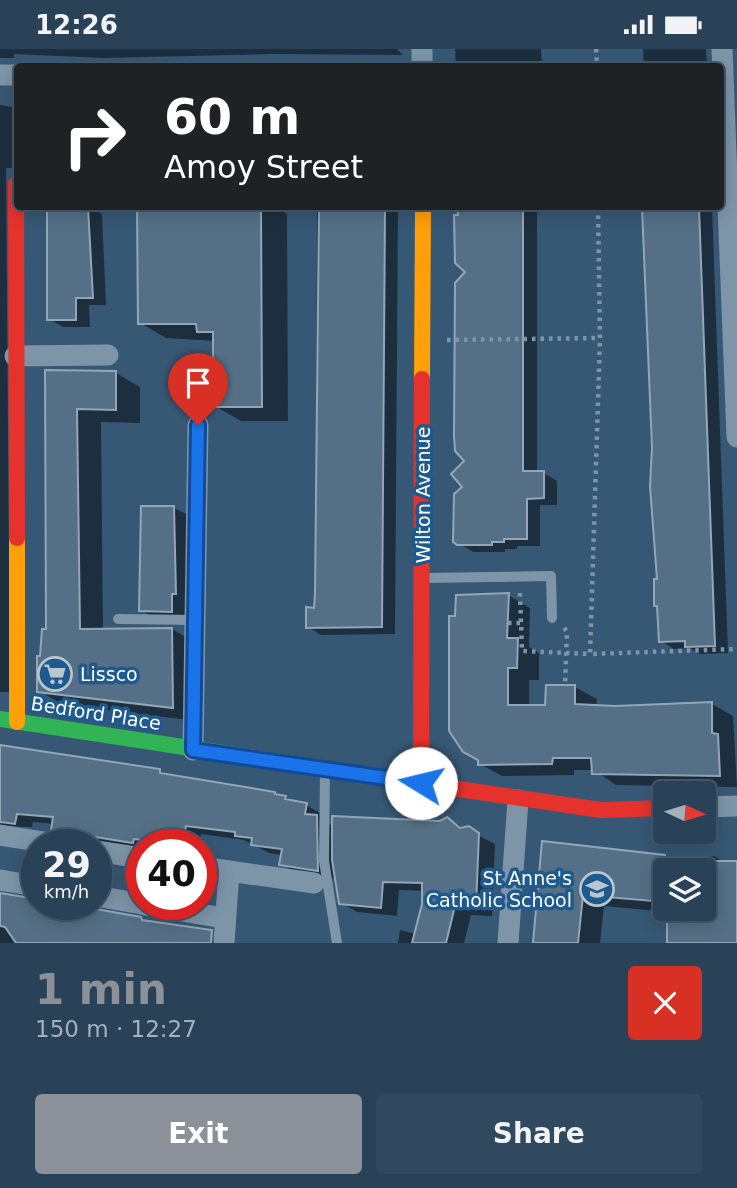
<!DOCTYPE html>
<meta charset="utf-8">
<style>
:root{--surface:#294258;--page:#31495e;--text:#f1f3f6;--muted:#a5b0ba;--line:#455b6e;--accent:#8c9099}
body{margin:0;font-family:"DejaVu Sans",sans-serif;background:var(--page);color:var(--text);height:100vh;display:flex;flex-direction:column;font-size:26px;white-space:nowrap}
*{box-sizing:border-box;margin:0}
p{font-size:23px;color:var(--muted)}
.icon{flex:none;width:38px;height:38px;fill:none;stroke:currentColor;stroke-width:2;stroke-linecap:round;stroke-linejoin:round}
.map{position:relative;height:894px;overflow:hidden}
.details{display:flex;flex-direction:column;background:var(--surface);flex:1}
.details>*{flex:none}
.banner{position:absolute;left:14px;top:14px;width:710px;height:147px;border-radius:7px;box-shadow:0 4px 18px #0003,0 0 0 2px var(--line);background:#202124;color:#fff;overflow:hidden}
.needle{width:46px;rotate:94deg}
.controls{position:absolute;left:653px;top:732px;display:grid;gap:14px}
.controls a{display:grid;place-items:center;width:63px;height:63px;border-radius:7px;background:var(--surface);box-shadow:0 4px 18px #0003,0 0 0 2px var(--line);font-size:35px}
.speed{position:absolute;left:21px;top:780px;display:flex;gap:14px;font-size:35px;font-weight:700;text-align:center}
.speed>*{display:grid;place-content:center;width:91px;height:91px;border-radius:50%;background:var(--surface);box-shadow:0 4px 18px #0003,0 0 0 2px var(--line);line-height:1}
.speed small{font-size:18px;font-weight:400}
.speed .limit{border:10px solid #d22;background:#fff;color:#111}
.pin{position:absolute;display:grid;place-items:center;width:60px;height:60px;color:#fff;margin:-72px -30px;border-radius:50% 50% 50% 0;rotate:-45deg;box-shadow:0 0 7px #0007}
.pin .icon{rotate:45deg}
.me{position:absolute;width:77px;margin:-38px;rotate:279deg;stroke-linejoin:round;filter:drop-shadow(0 0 5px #0008)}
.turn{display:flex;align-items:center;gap:24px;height:147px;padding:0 35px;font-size:32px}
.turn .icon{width:91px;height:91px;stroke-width:2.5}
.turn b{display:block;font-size:49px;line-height:60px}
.round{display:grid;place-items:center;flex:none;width:74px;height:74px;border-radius:7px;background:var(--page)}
.headline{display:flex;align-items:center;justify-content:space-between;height:119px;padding:0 35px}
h1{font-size:42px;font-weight:700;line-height:52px;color:var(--accent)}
.primary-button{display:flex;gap:14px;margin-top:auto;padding:14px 35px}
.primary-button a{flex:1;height:80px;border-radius:7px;background:var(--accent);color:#fff;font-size:28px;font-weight:700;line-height:80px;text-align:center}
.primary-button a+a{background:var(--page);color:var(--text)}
.status{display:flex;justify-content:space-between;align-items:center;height:49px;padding:0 35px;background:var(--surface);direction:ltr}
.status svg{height:19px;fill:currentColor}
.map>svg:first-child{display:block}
</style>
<div class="status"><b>12:26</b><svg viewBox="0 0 49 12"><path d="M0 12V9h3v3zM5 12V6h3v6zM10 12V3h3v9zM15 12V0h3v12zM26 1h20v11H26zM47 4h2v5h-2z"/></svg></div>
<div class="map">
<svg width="737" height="894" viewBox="0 0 737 894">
<rect width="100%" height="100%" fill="#375875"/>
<!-- shadow -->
<g fill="#0007" fill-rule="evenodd">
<polygon points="0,0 397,0 403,6 274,5 103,9 14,5 14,9 0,9"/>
<polygon points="455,0 541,0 542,18 456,18"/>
<polygon points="643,0 706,0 707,18 644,18"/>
<polygon points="0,56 18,59 18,119 6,119 10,643 0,643"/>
<polygon points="49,158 88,158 102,165 106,256 89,256 90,278 63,278 49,270"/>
<polygon points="139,158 274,158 287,165 288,372 241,372 215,357 215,292 166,289 140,274"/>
<polygon points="317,158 398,158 395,585 321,586 308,578 316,560"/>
<polygon points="458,158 537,158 537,424 544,424 557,432 557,456 540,456 540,497 517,497 517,500 505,500 505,503 473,503 455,492 467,412 468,223 456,201"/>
<polygon points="641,158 712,158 728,604 700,605 690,599 674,600 661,592 652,436 646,197"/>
<polygon points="47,322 116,324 140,338 140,374 101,373 103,581 172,580 196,594 197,672 63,656 39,642 48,582"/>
<polygon points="174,459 188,466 185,570 154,569 141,561"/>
<polygon points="508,546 530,559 529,598 539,604 539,631 529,631 529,658 547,658 575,638 597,650 596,658 712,655 733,667 737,738 616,736 594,721 574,721 574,726 502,727 480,715"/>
<polygon points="0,698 160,722 169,727 275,744 306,756 322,765 321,771 334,778 440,773 447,770 495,795 492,867 471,866 464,894 398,894 400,881 416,885 424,842 399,841 397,867 357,863 340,853 335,821 333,830 297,824 281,815 282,806 269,804 244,791 201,785 200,796 142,796 142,801 69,789 53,780 54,775 33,773 32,778 0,777"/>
<path d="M544,794l110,14 60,-1 11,7h12v80h-68v-31l-65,-6 -4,37h-65zM665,821h39v38h-39z"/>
<polygon points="0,846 37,856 54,856 192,880 215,894 0,894"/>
</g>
<!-- building -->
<g fill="#557086" stroke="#93a6b6" stroke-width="2">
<polygon points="47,158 88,158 93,249 76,249 76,271 47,271"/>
<polygon points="137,158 261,158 262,358 213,358 213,283 197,283 196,275 138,275"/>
<polygon points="319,158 385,158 382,578 306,579 306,558 314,559 315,545"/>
<polygon points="457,158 523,158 523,422 544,422 544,449 527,450 527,490 504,490 504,493 492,493 492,496 457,496 453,493 454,445 462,438 451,425 464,412 455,402 454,387 455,234 465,223 455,214 454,166 458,166"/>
<polygon points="642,158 699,158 715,597 685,598 685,592 659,593 657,557 654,557 654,530 657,530 650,437 652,399"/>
<polygon points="45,321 116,322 116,361 77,360 80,580 172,579 173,659 37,643 37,607 40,607 42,580 46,580"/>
<polygon points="141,457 174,457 176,545 172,545 172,563 139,562"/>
<polygon points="509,544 507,589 518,589 517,619 508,619 508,656 545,656 546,636 575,636 575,655 615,657 712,653 712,684 718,685 720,727 592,725 591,709 553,709 552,715 478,716 478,711 463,703 449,682 449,567 455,567 456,546"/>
<polygon points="0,696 160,720 160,724 275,743 275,745 286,747 285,750 307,754 305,765 317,766 318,822 279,816 282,800 251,796 252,789 235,787 235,783 186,777 182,796 134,790 133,794 51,781 53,768 17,765 15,775 0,773"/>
<polygon points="332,767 440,772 447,768 460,779 469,777 479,784 476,858 455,857 446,894 412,894 422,855 422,834 383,833 381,859 339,855 332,811"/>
<polygon points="542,792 665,806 665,853 583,846 578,894 533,894"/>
<polygon points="704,812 737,812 737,894 667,894 667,859 704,859"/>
<polygon points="0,844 37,850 37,856 73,856 141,868 142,871 212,881 211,894 16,894 5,878 0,877"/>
</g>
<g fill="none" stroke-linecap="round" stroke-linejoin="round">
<!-- path -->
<g stroke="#7e95a8" stroke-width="4.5" stroke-dasharray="3.5 5" stroke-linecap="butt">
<polyline points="596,0 597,18"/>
<polyline points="598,158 600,289 590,605 737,600"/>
<polyline points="447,291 600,289"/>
<polyline points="520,544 522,602 590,605"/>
<polyline points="508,574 522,574"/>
<polyline points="564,579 567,582 565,636"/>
</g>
<!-- lane -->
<g stroke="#7e95a8" stroke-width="10">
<polyline points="196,342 198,376"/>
<polyline points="424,529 551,527 552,569"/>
<polyline points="118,570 197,571"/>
<polyline points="325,719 324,812 337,894"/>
</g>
<!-- street -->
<g stroke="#7e95a8" stroke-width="21">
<polyline points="422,0 422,18"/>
<polyline points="722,0 737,388"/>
<polyline points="0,26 18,26"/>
<polyline points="15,307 108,306"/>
<polyline points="193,701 198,376"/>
<polyline points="704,758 737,757"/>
<polyline points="0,786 63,796"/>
<polyline points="96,802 142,809"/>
<polyline points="201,818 314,834"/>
<polyline points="0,831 37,837"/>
<polyline points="96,847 142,855"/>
<polyline points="145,856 224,869"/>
<polyline points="224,894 229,822"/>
<polyline points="508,894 518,751"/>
</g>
<!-- fast -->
<polyline stroke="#30b455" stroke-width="16" points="0,670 432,736"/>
<!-- slow -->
<g stroke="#ff9f0a" stroke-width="16">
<polyline points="422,330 423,158"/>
<polyline points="17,489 17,673"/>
</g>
<!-- jam -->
<g stroke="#e5322d" stroke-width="16">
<polyline points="16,135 17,489"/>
<polyline points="421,734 422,330"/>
<polyline points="432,736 601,761 665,759"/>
</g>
</g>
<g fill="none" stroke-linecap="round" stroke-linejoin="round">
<!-- route casing -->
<g stroke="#114b97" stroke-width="18">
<polyline id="route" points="198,376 193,701 421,734"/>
</g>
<!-- route -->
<use href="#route" stroke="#1a73e8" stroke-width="12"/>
</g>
<!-- icons -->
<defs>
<g id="supermarket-ring" transform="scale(1.75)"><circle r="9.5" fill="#1e5a8e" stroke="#b9c5cf" stroke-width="1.5"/><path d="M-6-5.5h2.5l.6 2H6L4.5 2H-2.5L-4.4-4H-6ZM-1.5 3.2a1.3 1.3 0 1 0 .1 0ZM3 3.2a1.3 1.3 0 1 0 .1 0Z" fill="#b9c5cf"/></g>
<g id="school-ring" transform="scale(1.75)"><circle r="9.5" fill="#1e5a8e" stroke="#b9c5cf" stroke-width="1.5"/><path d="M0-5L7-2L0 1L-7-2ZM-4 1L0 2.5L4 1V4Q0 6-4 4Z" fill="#b9c5cf"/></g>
</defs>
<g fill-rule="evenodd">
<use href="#supermarket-ring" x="55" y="625"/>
<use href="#school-ring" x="597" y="840"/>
</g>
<g text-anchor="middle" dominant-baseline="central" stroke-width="7" stroke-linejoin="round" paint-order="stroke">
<!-- street labels -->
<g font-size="19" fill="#fff" stroke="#1e5a8e">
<text transform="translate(423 446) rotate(-90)">Wilton Avenue</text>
<text transform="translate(96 664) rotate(9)">Bedford Place</text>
</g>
<!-- poi labels -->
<g font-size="19" fill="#fff" stroke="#1e5a8e" text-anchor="start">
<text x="80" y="625">Lissco</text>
<text x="572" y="829" text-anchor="end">St Anne's<tspan x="572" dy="22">Catholic School</tspan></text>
</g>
</g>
</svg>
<div class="controls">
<a><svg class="needle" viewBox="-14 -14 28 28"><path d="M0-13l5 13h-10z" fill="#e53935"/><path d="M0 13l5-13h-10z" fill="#a5b0ba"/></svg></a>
<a><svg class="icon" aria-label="layers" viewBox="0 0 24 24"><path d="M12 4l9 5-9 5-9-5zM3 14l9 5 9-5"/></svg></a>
</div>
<div class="speed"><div>29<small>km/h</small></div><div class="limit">40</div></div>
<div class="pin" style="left:198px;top:376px;background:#d93025"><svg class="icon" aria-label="arrive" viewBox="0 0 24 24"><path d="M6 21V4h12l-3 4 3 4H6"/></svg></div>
<svg class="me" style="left:421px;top:734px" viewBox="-20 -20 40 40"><circle r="19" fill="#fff"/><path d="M0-13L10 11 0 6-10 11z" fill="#1a73e8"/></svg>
<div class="banner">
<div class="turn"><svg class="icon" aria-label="right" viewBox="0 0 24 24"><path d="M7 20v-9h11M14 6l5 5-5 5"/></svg><div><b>60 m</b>Amoy Street</div></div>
</div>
</div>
<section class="details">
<div class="headline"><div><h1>1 min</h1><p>150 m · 12:27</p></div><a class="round" style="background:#d93025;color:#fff"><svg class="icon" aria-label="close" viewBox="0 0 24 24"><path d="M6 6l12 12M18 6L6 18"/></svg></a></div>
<div class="primary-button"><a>Exit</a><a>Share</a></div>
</section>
